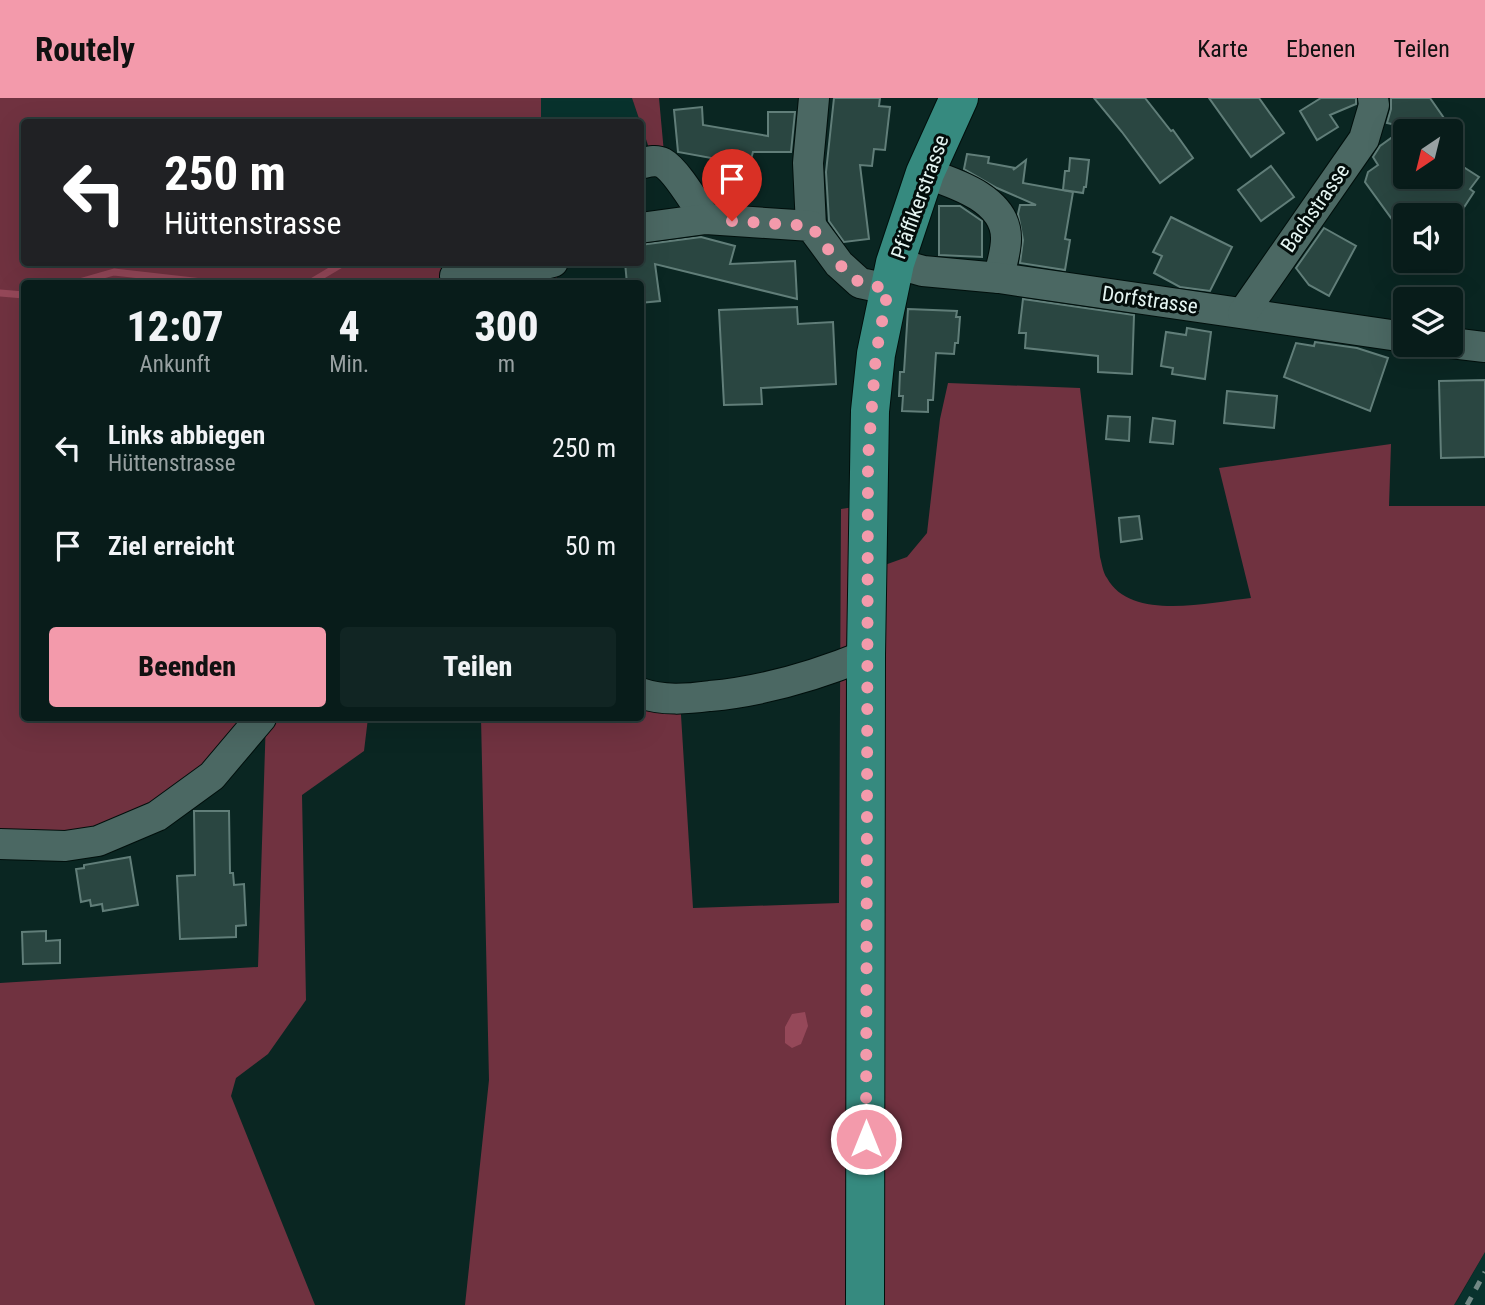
<!DOCTYPE html>
<html lang="de">
<meta charset="utf-8">
<style>
:root{--surface:#081c1a;--page:#112523;--text:#f1f3f6;--muted:#98a1a2;--line:#293a39;--accent:#f39aab}
body{margin:0;font-family:"Roboto Condensed",sans-serif;background:var(--page);color:var(--text);height:100vh;display:flex;flex-direction:column;font-size:26px;white-space:nowrap}
*{box-sizing:border-box;margin:0}
p{font-size:23px;color:var(--muted)}
.icon{flex:none;width:38px;height:38px;fill:none;stroke:currentColor;stroke-width:2;stroke-linecap:round;stroke-linejoin:round}
.map{position:relative;flex:1;overflow:hidden}
.drawer{position:absolute;left:21px;top:182px;width:623px;height:441px;display:flex;flex-direction:column;background:var(--surface);border-radius:7px;box-shadow:0 7px 28px #0002,0 0 0 2px var(--line)}
.drawer>*{flex:none}
.guide{position:absolute;left:21px;top:21px;width:623px;height:147px;border-radius:7px;box-shadow:0 7px 28px #0002,0 0 0 2px var(--line);background:#202124;color:#fff;overflow:hidden}
.needle{width:46px;rotate:215deg}
.buttons{position:absolute;left:1393px;top:21px;display:grid;gap:14px}
.buttons a{display:grid;place-items:center;width:70px;height:70px;border-radius:7px;background:var(--surface);box-shadow:0 7px 28px #0002,0 0 0 2px var(--line);font-size:35px}
.pin{position:absolute;display:grid;place-items:center;width:60px;height:60px;color:#fff;margin:-72px -30px;border-radius:50% 50% 50% 0;rotate:-45deg;box-shadow:0 0 7px #0007}
.pin .icon{rotate:45deg}
.me{position:absolute;width:77px;margin:-38px;rotate:0deg;stroke-linejoin:round;filter:drop-shadow(0 0 5px #0008)}
.turn{display:flex;align-items:center;gap:24px;height:147px;padding:0 28px;font-size:32px}
.turn .icon{width:91px;height:91px;stroke-width:2.5}
.turn b{display:block;font-size:49px;line-height:60px}
.eta{display:flex;justify-content:space-evenly;align-items:center;height:119px;text-align:center}
.eta b{font-size:42px;font-weight:800;line-height:49px}
.button{display:flex;gap:14px;margin-top:auto;padding:14px 28px}
.button a{flex:1;height:80px;border-radius:7px;background:var(--accent);color:#111;font-size:28px;font-weight:800;line-height:80px;text-align:center}
.button a+a{background:var(--page);color:var(--text)}
ul{padding:0;list-style:none}
li{display:flex;align-items:center;gap:21px;height:98px;padding:0 28px}
li div{flex:1}
li b{display:block;font-size:26px}
li em{font-style:normal}
header{display:flex;align-items:center;gap:42px;box-sizing:border-box;height:98px;padding:0 35px;background:var(--accent);color:#111}
header strong{font-size:33px}
nav{display:flex;gap:38px;margin-inline-start:auto;font-size:24px}
.map>svg:first-child{display:block}
</style>
<header>
<strong>Routely</strong>
<nav><a>Karte</a><a>Ebenen</a><a>Teilen</a></nav>
</header>
<div class="map">
<svg width="1485" height="1207" viewBox="0 0 1485 1207">
<rect width="100%" height="100%" fill="#0a2622"/>
<!-- built -->
<g fill="#08322d">
<polygon points="541,0 632,0 640,24 541,24"/>
<polygon points="1485,1154 1485,1207 1454,1207 1458,1202"/>
</g>
<!-- green -->
<g fill="#703240">
<polygon points="0,0 541,0 541,24 24,24 24,164 553,164 558,185 24,186 24,620 261,620 157,718 0,746"/>
<polygon points="632,0 659,0 665,66 653,62"/>
<path d="M948,285l132,5 20,169c2,7 3,16 7,21 24,44 103,24 144,20l-32,-130 172,-24 -2,62h96v746l-31,53h-989l24,-225 -8,-362h159l1,-25 39,6 13,209 146,-5 2,-394 26,-4 1,66 39,-14 20,-24 13,-114z"/>
<polygon points="266,620 368,620 364,653 302,697 306,902 268,956 236,980 231,998 315,1207 0,1207 0,885 258,869"/>
</g>
<!-- water -->
<polygon fill="#954859" points="805,914 808,928 801,946 792,950 785,945 785,929 792,916"/>
<g fill="none" stroke-linecap="round" stroke-linejoin="round">
<!-- stream -->
<g stroke="#954859" stroke-width="7">
<polyline points="72,186 114,174 220,186"/>
<polyline points="308,186 345,164"/>
<polyline points="0,195 24,197"/>
</g>
</g>
<!-- building -->
<g fill="#2a4641" stroke="#617e79" stroke-width="2">
<polygon points="834,0 880,0 879,8 890,9 885,52 874,51 872,68 860,67 869,141 844,144 829,123 826,74"/>
<polygon points="1094,0 1145,0 1171,33 1173,32 1193,60 1160,85 1122,34"/>
<polygon points="1209,0 1259,0 1284,35 1251,59"/>
<polygon points="1321,0 1356,0 1356,6 1330,17 1338,29 1317,42 1300,13"/>
<polygon points="1391,0 1430,0 1453,33 1424,33 1387,25 1391,11"/>
<polygon points="702,9 703,27 768,38 768,14 795,14 791,54 753,54 751,61 748,61 742,94 713,89 717,61 678,54 674,12"/>
<polygon points="1405,30 1405,79 1451,79 1451,61 1479,79 1470,91 1474,94 1459,117 1404,117 1394,124 1365,84 1368,74 1378,67 1373,59 1380,48"/>
<polygon points="967,56 989,59 988,65 1015,70 1013,72 1026,62 1023,85 1073,94 1065,141 1070,142 1065,172 1020,165 1023,142 1018,116 1020,107 1036,107 997,90 964,71"/>
<polygon points="1070,60 1089,62 1086,89 1084,89 1083,95 1063,92 1065,73 1069,73"/>
<polygon points="1271,68 1294,99 1261,123 1238,92"/>
<polygon points="939,108 960,108 982,123 982,159 939,157"/>
<polygon points="1171,119 1232,149 1210,193 1180,189 1154,175 1162,158 1153,154"/>
<polygon points="1324,130 1356,148 1329,198 1309,187 1296,170"/>
<polygon points="701,139 735,148 730,166 795,163 797,201 655,166 660,203 640,205 640,186 627,186 625,164 640,164 640,147"/>
<polygon points="1023,201 1134,217 1132,276 1098,274 1098,258 1025,250 1026,235 1019,235"/>
<polygon points="797,209 798,226 833,224 836,286 761,290 762,306 724,307 719,212"/>
<polygon points="908,211 957,213 956,219 960,219 958,245 955,245 954,256 936,255 933,302 928,302 928,314 902,313 903,298 899,298 900,274 904,274"/>
<polygon points="1187,230 1211,234 1205,281 1172,276 1173,270 1161,268 1166,234 1186,237"/>
<polygon points="1315,244 1357,250 1388,260 1370,313 1284,279 1296,245 1314,248"/>
<polygon points="1485,282 1485,359 1441,360 1439,283"/>
<polygon points="1227,293 1277,298 1274,330 1224,325"/>
<polygon points="1108,318 1130,319 1129,343 1106,341"/>
<polygon points="1153,320 1175,323 1173,346 1150,344"/>
<polygon points="1139,418 1142,441 1121,444 1119,420"/>
<polygon points="194,713 229,713 230,775 233,775 234,787 244,786 246,827 236,828 236,839 180,841 177,778 195,777"/>
<polygon points="130,759 138,807 103,813 102,806 91,808 90,802 81,804 76,771 84,770 84,767"/>
<polygon points="46,833 46,843 60,842 60,865 23,866 22,834"/>
</g>
<g fill="none" stroke-linecap="round" stroke-linejoin="round">
<!-- minor casing -->
<g stroke="#000f0c" stroke-width="32">
<g id="minor">
<path d="M640,66c8,-2 15,-5 23,-1 13,7 34,43 43,56"/>
<path d="M925,75c29,10 82,26 81,66 0,13 -5,26 -7,39"/>
<polyline points="811,128 808,65 814,0"/>
<polyline points="640,130 706,121 811,128 839,166 860,185 888,191"/>
<polyline points="895,165 923,173 999,180 1405,239"/>
<polyline points="455,178 521,172 553,164"/>
<polyline points="1243,215 1364,41 1374,7 1373,0"/>
<polyline points="1451,245 1485,249"/>
<path d="M640,595c23,8 47,6 70,3 55,-5 105,-20 156,-41"/>
<polyline points="0,746 65,748 98,743 157,718 212,678 261,620"/>
</g>
</g>
<!-- major casing -->
<g stroke="#000f0c" stroke-width="40">
<polyline id="major" points="865,1207 866,557 870,313 876,256 895,165 925,75 959,0"/>
</g>
<!-- minor -->
<use href="#minor" stroke="#4b6863" stroke-width="30"/>
<!-- major -->
<use href="#major" stroke="#368a7f" stroke-width="38"/>
<!-- rail -->
<polyline stroke="#728885" stroke-width="5" stroke-dasharray="9 9" stroke-linecap="butt" points="1467,1207 1485,1174"/>
</g>
<g fill="none" stroke-linecap="round" stroke-linejoin="round">
<!-- route -->
<polyline stroke="#f39aab" stroke-width="12" stroke-dasharray="0 21.6" points="732,123 811,128 839,166 860,185 888,191 876,256 868,360 866,1041"/>
</g>
<g text-anchor="middle" dominant-baseline="central" stroke-width="6" stroke-linejoin="round" paint-order="stroke">
<!-- street labels -->
<g font-size="21" fill="#e4f4f1" stroke="#030d0b">
<text transform="translate(920 99) rotate(-70)">Pfäffikerstrasse</text>
<text transform="translate(1315 110) rotate(-55)">Bachstrasse</text>
<text transform="translate(1150 202) rotate(8)">Dorfstrasse</text>
</g>
</g>
</svg>
<div class="buttons">
<a><svg class="needle" viewBox="-14 -14 28 28"><path d="M0-13l5 13h-10z" fill="#e53935"/><path d="M0 13l5-13h-10z" fill="#98a1a2"/></svg></a>
<a><svg class="icon" aria-label="sound" viewBox="0 0 24 24"><path d="M4 9h4l5-4v14l-5-4H4zM17 9q2 3 0 6"/></svg></a>
<a><svg class="icon" aria-label="layers" viewBox="0 0 24 24"><path d="M12 4l9 5-9 5-9-5zM3 14l9 5 9-5"/></svg></a>
</div>
<div class="pin" style="left:732px;top:123px;background:#d93025"><svg class="icon" aria-label="arrive" viewBox="0 0 24 24"><path d="M6 21V4h12l-3 4 3 4H6"/></svg></div>
<svg class="me" style="left:866px;top:1041px" viewBox="-20 -20 40 40"><circle r="17" fill="#f39aab" stroke="#fff" stroke-width="3"/><path d="M0-11L8 9 0 5-8 9z" fill="#fff"/></svg>
<div class="guide">
<div class="turn"><svg class="icon" aria-label="left" viewBox="0 0 24 24"><path d="M17 20v-9H6M10 6l-5 5 5 5"/></svg><div><b>250 m</b>Hüttenstrasse</div></div>
</div>
<section class="drawer">
<div class="eta">
<div><b>12:07</b><p>Ankunft</p></div>
<div><b>4</b><p>Min.</p></div>
<div><b>300</b><p>m</p></div>
</div>
<ul>
<li><svg class="icon" aria-label="left" viewBox="0 0 24 24"><path d="M17 20v-9H6M10 6l-5 5 5 5"/></svg><div><b>Links abbiegen</b><p>Hüttenstrasse</p></div><em>250 m</em></li>
<li><svg class="icon" aria-label="arrive" viewBox="0 0 24 24"><path d="M6 21V4h12l-3 4 3 4H6"/></svg><div><b>Ziel erreicht</b></div><em>50 m</em></li>
</ul>
<div class="button"><a>Beenden</a><a>Teilen</a></div>
</section>
</div>
